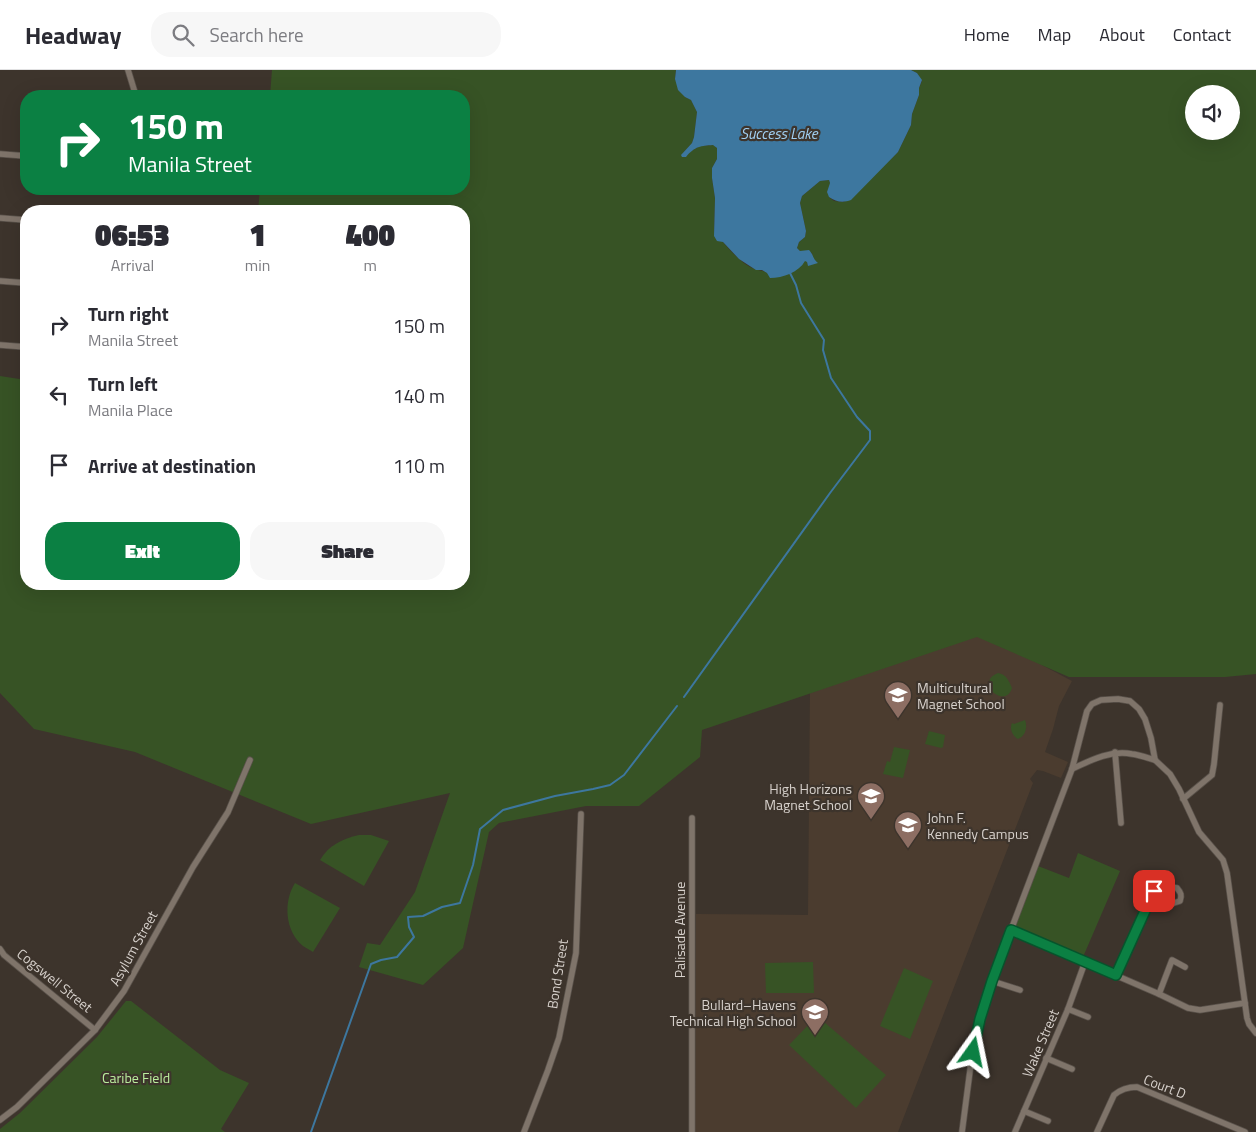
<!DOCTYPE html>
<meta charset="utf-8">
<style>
:root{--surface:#fff;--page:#f7f7f7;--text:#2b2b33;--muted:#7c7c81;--line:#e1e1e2;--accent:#0b8043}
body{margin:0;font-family:"Titillium Web",sans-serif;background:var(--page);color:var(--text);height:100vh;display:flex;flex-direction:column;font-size:19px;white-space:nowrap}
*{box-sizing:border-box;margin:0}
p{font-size:16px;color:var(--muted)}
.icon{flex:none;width:28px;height:28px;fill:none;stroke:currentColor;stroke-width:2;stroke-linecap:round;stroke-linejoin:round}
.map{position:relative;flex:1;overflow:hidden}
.panel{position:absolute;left:20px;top:135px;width:450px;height:385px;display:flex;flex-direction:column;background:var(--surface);border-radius:20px;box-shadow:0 5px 20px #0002}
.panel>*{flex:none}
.hud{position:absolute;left:20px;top:20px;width:450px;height:105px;border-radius:20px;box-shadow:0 5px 20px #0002;background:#0b8043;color:#fff;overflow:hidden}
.buttons{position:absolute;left:1185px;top:15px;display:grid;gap:10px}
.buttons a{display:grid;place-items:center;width:55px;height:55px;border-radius:50%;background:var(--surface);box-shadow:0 5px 20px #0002;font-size:25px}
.pin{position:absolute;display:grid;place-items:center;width:42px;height:42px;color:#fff;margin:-21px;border-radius:10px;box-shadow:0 2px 8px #0006}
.me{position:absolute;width:55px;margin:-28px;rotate:12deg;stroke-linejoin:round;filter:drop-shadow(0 0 4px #0008)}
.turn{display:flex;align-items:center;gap:18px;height:105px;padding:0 25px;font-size:22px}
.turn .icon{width:65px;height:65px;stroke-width:2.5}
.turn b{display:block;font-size:35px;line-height:42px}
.eta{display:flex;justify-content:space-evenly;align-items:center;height:85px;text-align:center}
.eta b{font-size:30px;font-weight:800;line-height:35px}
.action{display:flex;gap:10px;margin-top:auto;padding:10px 25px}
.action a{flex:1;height:58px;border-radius:20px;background:var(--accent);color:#fff;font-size:20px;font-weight:800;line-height:58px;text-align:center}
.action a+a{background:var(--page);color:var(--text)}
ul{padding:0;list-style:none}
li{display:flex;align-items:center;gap:15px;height:70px;padding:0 25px}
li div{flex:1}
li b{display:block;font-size:19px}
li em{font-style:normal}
header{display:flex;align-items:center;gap:30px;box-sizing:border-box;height:70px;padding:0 25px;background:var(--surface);border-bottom:1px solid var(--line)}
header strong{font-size:24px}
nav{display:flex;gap:28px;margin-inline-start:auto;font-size:18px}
.search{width:350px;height:45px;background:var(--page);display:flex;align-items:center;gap:12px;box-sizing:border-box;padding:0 18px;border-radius:20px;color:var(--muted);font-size:19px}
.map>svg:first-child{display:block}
</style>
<header>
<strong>Headway</strong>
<div class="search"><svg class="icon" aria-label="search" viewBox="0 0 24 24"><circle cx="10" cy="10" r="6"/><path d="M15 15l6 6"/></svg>Search here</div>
<nav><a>Home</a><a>Map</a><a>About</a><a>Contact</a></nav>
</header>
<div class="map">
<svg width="1256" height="1062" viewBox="0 0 1256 1062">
<rect width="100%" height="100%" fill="#3d342c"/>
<!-- built -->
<polygon fill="#4b3c2f" points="980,562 1072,611 1059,636 1053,659 1045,682 1068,692 1061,708 1043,701 1037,700 1030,709 1033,713 898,1062 695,1062 696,844 808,845 810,618"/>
<!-- green -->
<g fill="#375325" fill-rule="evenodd">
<path d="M272,0h404l-1,9 10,18 6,3 6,12 -3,25 -2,6 -9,10 8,-2 9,-5 14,-1 3,3v11l-5,9v10l3,20 -1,34c11,12 27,33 41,37 5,2 7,1 12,4l38,-12h2l1,5 5,-7 -1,-6 -6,-2h-6l-3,-3 2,-6 6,-5 1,-6 -6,-28 2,-7 18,-15 9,-1 1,3 -1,14 5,4 10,1 54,-50 13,-27 1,-11 7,-19v-7l3,-7 -5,-8 -6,-3h345v604l-31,3h-156l-92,-40 -275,93 -2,27 -61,49h-53l-87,17 -10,9 -26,116 -40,37 -64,-18 8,-24 13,2 35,-53 35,-99 -139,31 -176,-72 -101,-23 -34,-36v-317l26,4v204h438v-373h-206l2,-22h204v-93h-194zM1194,24h37v37h-37z"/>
<path d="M998,603c8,1 11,8 14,15 -6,22 -39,-5 -14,-15z"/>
<path d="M1025,650c3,8 0,16 -7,19 -5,-3 -9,-10 -6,-16l2,1z"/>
<polygon points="929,661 945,665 943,677 941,678 925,674"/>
<polygon points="894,677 910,680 903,708 883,704 887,691 890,692"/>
<path d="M359,765h12l18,6 -25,45 -44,-26c9,-15 22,-21 39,-25z"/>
<polygon points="1078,783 1120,801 1083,887 1019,860 1016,855 1038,796 1069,808"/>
<path d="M295,813l45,25 -27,44c-3,-2 -7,-4 -10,-6 -18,-15 -20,-44 -8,-63z"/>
<polygon points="813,892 814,923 766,923 765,893"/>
<polygon points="904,898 933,911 910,969 880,956"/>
<polygon points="126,931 131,931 220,1000 249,1013 221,1059 225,1062 0,1062 0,1059 20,1043 97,967"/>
<polygon points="817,946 886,1005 856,1038 789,975"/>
</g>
<!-- water -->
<path fill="#3d779f" d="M676,0h235l6,3 5,7 -3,8v7l-7,19 -1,11 -13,27 -47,48c-8,3 -15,2 -22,-3l-2,-5 3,-9 -1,-3 -9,1 -18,15 -2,7 6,28 -1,6 -6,5 -2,6 3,3 9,-1c5,5 3,8 9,13l-10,3 -1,-4 -2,-1c-6,11 -22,17 -35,17l-3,-5 -5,-3h-6l-17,-11 -16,-17 -6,-1 -3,-5 1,-38 -3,-20v-10l5,-9v-11l-4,-3c-12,1 -18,1 -27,12h-4l-1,-2 11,-12 2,-6 3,-25 -6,-12 -6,-3 -7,-7 -3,-11z"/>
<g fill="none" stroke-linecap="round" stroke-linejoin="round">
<!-- stream -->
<g stroke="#3d779f" stroke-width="2">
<polyline points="684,627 830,423 870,370 870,361 857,347 831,308 823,280 824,270 801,233 796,215 789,201"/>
<polyline points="311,1062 371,894 381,890 397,887 414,867 409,857 408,847 423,846 442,837 460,833 473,795 480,759 503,740 555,726 593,719 610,715 624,705 677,636"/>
</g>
<!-- minor casing -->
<g stroke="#5a524b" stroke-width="7">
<g id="minor">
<polyline points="128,0 136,26"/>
<polyline points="0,84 26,86"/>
<polyline points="0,148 26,150"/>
<polyline points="0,211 26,213"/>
<polyline points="0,275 26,277"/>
<polyline points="1115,682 1121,753"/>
<path d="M1072,699c19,-9 38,-19 60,-15 8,1 16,4 23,6"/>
<polyline points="1183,729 1212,705 1214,694 1220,635"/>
<polyline points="1011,860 1159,924 1188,938 1200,940 1245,933"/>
<polyline points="0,879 4,885 95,960"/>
<path d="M1116,905l30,-68c12,0 23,-2 34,-6 2,-6 1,-8 -3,-13l-7,-1 -16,4 -8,16"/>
<polyline points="992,911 1020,920"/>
<polyline points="1159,924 1172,890 1185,897"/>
<polyline points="1068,939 1088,947"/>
<polyline points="1046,988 1072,999"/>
<polyline points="1024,1041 1048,1051"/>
<polyline points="0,1050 17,1037 95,960 124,921 193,797 228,742 250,690"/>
<polyline points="524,1062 548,1000 559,968 576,883 581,744"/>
<polyline points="692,1062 692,748"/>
<polyline points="962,1062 971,993 980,949 992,911 1011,860 1072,699 1087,641 1092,634 1101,630 1118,629 1130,631 1139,639 1145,649 1151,668 1155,690 1170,704 1179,719 1199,762 1223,790 1227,803 1247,948 1249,954 1256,963"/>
<polyline points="1015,1062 1068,939 1085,892"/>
<path d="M1097,1062l17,-37c7,-6 14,-8 23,-8l108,45"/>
</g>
</g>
<!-- minor -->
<use href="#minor" stroke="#7f746a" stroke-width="5.5"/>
</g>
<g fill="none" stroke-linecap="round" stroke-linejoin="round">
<!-- route casing -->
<g stroke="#07532c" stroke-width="12">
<polyline id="route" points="973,982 980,949 992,911 1011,860 1116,905 1154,821"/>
</g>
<!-- route -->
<use href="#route" stroke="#0b8043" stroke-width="9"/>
</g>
<!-- icons -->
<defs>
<g id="school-pin" transform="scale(1.4375)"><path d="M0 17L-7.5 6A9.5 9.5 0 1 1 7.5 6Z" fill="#8d6e63" stroke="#3d342c"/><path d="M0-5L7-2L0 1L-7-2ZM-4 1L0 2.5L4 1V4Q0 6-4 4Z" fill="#fff"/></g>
</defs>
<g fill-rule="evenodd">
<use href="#school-pin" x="898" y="625"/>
<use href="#school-pin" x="871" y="726"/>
<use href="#school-pin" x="908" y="755"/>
<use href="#school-pin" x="815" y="942"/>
</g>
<g text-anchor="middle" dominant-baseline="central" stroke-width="4.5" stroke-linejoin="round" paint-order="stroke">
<!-- poi labels -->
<g font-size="14" fill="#d7d1cc" stroke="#3d342c" text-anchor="start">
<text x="917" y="617">Multicultural<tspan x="917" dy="16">Magnet School</tspan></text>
<text x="852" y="718" text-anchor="end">High Horizons<tspan x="852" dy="16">Magnet School</tspan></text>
<text x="927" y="747">John F.<tspan x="927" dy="16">Kennedy Campus</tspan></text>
<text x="796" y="934" text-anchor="end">Bullard–Havens<tspan x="796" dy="16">Technical High School</tspan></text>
</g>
<!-- street labels -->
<g font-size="14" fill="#d7d1cc" stroke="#3d342c">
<text transform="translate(679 860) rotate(-90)">Palisade Avenue</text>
<text transform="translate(133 878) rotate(-61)">Asylum Street</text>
<text transform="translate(557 904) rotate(-81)">Bond Street</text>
<text transform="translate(55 910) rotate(39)">Cogswell Street</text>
<text transform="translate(1040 973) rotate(-67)">Wake Street</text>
<text transform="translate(1165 1016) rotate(21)">Court D</text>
</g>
<!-- park labels -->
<g font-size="14" fill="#baec9d" stroke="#3d342c">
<text x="136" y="1007">Caribe Field</text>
</g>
<!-- water labels -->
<g font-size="15" font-style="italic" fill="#a2d1f4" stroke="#3d342c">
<text x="779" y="63">Success Lake</text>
</g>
</g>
</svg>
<div class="buttons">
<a><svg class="icon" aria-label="sound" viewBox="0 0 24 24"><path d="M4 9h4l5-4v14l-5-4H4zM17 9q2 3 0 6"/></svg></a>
</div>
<div class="pin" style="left:1154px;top:821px;background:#d93025"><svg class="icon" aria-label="arrive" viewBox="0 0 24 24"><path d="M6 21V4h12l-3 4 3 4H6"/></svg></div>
<svg class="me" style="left:973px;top:982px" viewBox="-20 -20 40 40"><path d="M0-17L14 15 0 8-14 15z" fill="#0b8043" stroke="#fff" stroke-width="4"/></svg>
<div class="hud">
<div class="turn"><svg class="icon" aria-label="right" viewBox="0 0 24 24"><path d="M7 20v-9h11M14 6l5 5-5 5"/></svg><div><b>150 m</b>Manila Street</div></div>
</div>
<section class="panel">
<div class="eta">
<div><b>06:53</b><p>Arrival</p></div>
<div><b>1</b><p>min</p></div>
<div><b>400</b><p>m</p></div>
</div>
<ul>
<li><svg class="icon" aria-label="right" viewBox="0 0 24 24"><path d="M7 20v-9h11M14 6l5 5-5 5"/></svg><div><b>Turn right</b><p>Manila Street</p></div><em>150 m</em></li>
<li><svg class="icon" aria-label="left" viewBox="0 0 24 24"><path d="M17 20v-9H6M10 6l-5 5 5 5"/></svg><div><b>Turn left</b><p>Manila Place</p></div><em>140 m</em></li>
<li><svg class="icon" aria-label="arrive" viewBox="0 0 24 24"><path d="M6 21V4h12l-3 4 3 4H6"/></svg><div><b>Arrive at destination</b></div><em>110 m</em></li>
</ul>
<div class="action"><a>Exit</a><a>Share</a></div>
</section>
</div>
